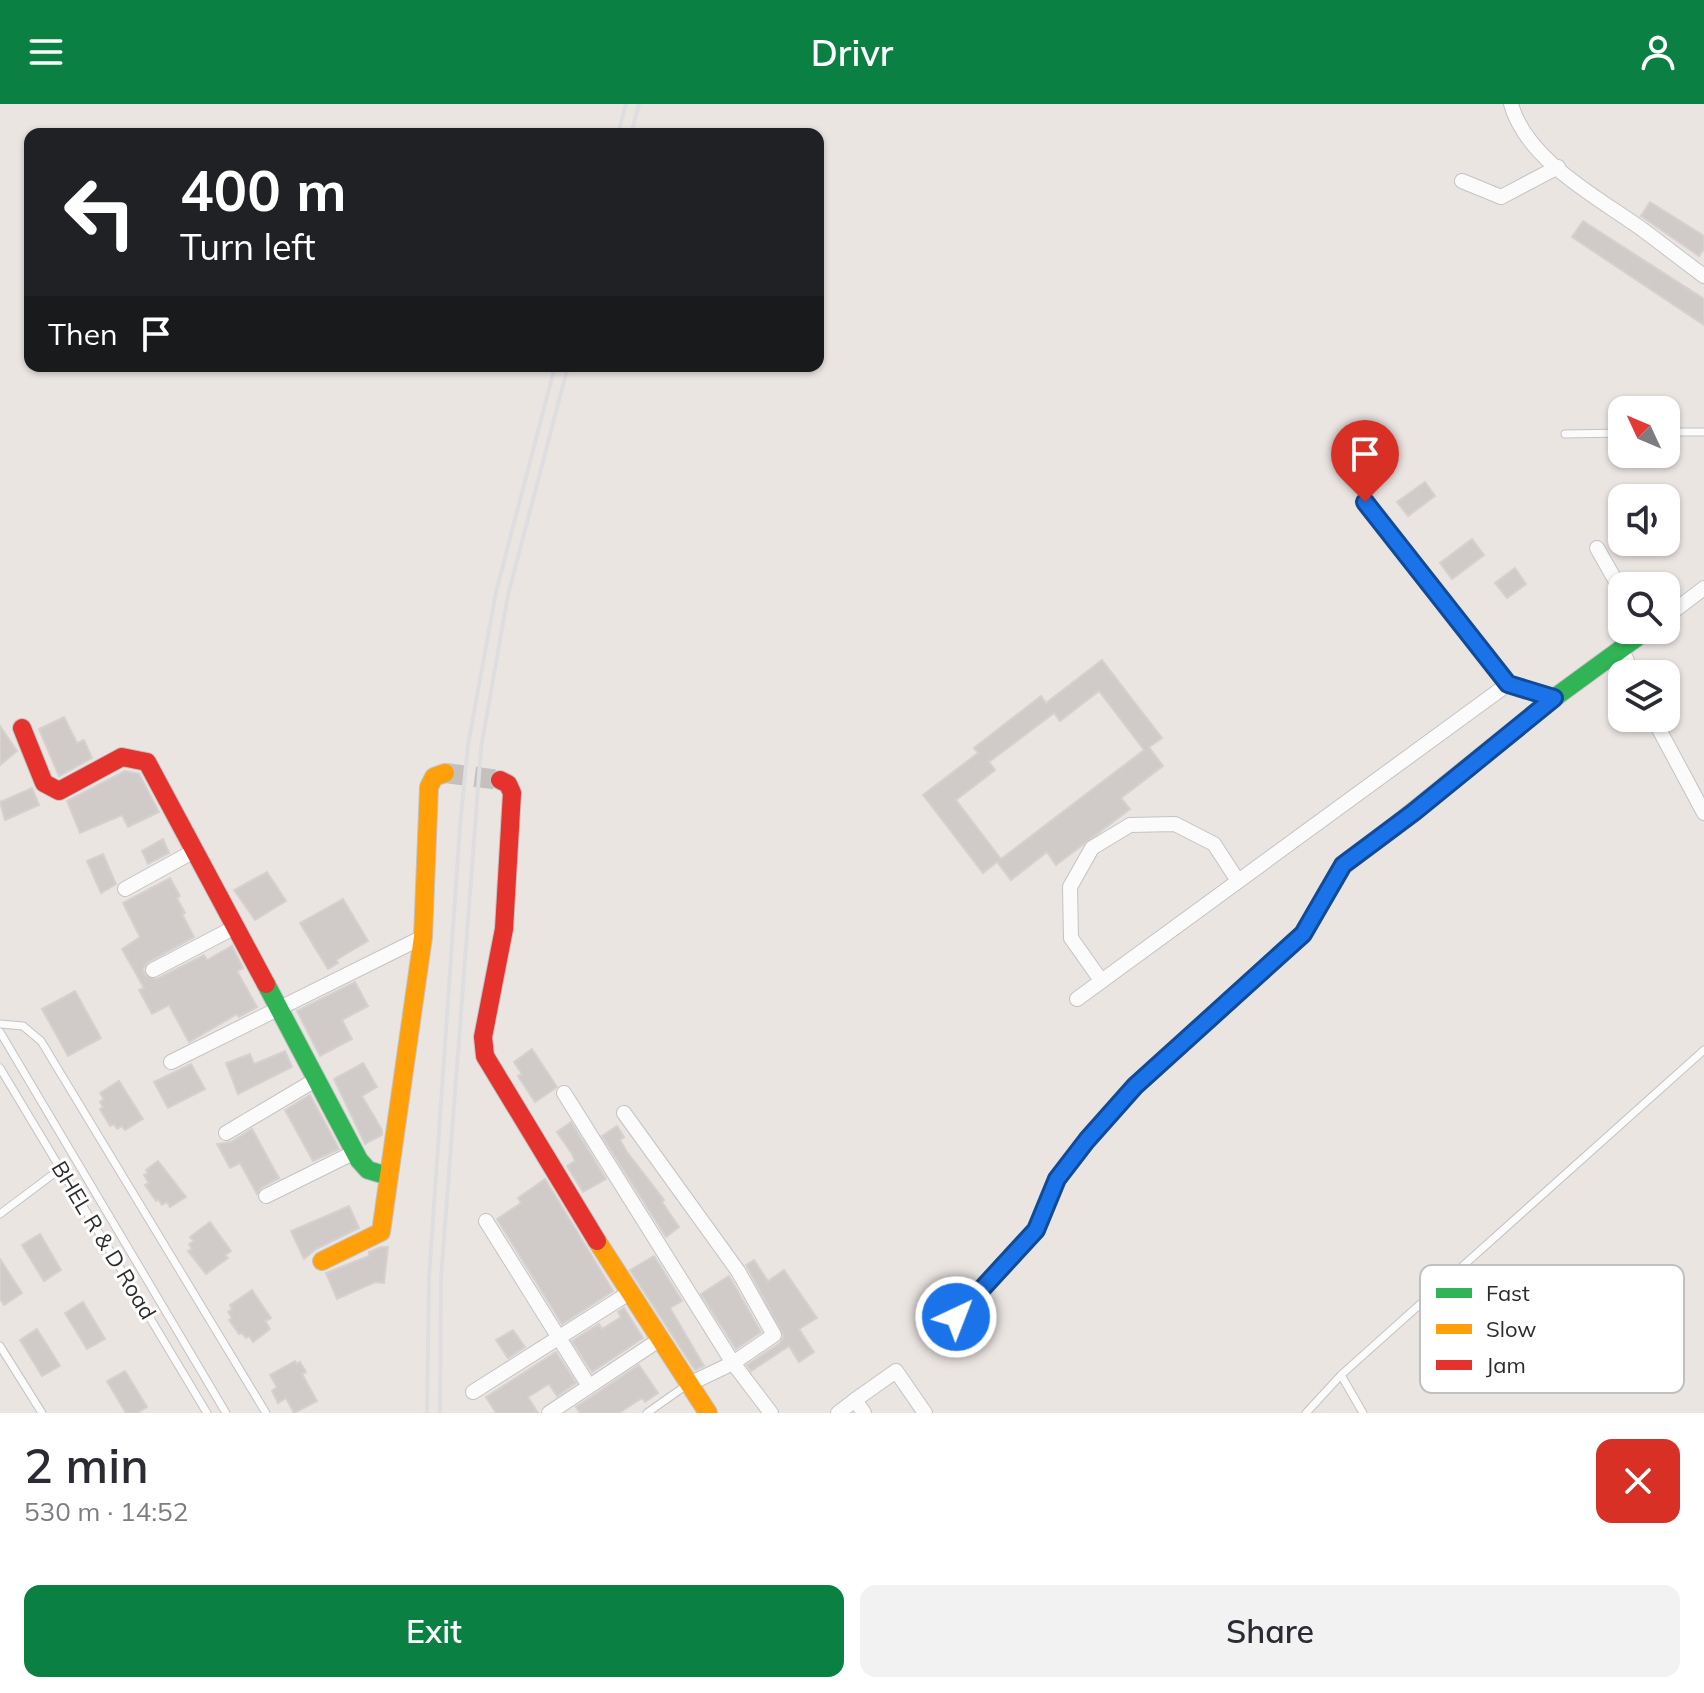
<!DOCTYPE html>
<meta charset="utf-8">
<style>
:root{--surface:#fff;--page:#f2f2f3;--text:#2b2b33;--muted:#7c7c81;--accent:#0b8043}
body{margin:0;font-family:Mulish,sans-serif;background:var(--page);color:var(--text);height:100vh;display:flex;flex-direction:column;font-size:30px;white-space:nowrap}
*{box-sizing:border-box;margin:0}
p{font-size:26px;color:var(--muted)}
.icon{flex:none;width:44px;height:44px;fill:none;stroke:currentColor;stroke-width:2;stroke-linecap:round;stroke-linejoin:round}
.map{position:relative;height:1309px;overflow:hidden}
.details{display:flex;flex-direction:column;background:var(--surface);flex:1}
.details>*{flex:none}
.guide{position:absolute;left:24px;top:24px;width:800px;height:244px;border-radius:16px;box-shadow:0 2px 6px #0004;background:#202124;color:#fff;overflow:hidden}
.needle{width:52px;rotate:314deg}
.tools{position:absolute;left:1608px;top:292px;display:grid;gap:16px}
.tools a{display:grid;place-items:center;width:72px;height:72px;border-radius:16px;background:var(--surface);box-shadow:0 2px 6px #0004;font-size:40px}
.pin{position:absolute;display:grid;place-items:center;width:68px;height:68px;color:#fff;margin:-82px -34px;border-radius:50% 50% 50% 0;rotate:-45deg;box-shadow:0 0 8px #0007}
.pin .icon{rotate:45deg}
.me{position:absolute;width:88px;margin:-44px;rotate:43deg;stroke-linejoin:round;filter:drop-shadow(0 0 6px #0008)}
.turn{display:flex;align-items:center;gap:28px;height:168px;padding:0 24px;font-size:36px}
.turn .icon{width:104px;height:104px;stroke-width:2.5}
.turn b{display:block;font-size:56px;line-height:68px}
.then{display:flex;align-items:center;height:76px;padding:0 24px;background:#0003;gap:16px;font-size:30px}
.round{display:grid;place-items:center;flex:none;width:84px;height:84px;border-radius:16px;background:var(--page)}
.summary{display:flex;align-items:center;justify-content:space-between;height:136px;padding:0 24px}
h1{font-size:48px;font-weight:600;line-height:60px}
.primary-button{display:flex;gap:16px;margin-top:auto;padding:16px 24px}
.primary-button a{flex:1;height:92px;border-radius:16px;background:var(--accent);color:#fff;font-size:32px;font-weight:600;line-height:92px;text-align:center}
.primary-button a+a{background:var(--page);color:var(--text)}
header{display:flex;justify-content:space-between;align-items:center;height:104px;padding:0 24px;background:var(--accent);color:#fff;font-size:36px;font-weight:600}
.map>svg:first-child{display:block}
</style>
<header><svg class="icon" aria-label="menu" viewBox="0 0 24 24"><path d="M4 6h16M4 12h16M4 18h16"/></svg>Drivr<svg class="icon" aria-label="person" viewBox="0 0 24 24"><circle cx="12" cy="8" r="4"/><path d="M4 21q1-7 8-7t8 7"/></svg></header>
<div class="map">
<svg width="1704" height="1309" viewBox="0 0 1704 1309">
<rect width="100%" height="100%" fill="#ebe5e2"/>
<!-- building -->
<g fill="#d0cbc9" stroke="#d6d1ce" stroke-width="2" fill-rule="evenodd">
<polygon points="1650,98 1704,132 1704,145 1699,152 1641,112"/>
<polygon points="1583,117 1704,195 1704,221 1572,133"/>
<polygon points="1425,378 1435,392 1408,412 1397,398"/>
<polygon points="1472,435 1484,451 1452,475 1440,459"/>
<polygon points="1515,464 1526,480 1507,494 1495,479"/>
<path d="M1102,556l60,78 -13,9 14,19 -42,32 9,11 -74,56 -9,-13 -36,28 -14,-18 -14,11 -60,-78 55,-42 -4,-5 67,-52 5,7zM1099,587l45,59 -143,109 -45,-59 39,-30 -6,-8 65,-49 6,8z"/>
<polygon points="64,613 77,639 84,636 92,654 59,672 39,625"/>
<polygon points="0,622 17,647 0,661"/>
<polygon points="125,667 139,670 159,708 128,723 122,711 80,729 67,697"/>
<polygon points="32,684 39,701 5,716 0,698"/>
<polygon points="163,735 169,749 148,760 142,747"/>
<polygon points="103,750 116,780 101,789 87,757"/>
<polygon points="267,768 286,797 255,816 234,786"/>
<polygon points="170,774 180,792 177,794 185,809 182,810 194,833 148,858 143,865 145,871 157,875 204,851 207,856 232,842 243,864 237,867 257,903 239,913 237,910 189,938 169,901 152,910 139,886 144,884 122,845 140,833 123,799"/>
<polygon points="343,795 368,837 336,856 338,859 328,865 300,819"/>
<polygon points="355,878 368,902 342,916 352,935 320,952 297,907"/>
<polygon points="75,887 101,934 68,952 42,905"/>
<polygon points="532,945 557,983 535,998 518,972 522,970 514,958"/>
<polygon points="285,947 292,963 238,990 226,959 250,950 254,960"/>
<polygon points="363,959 377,983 362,992 382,1026 382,1031 365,1040 334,975"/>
<polygon points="191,960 205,985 168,1004 154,978"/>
<polygon points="119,977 143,1015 125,1026 122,1022 117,1025 114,1020 110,1022 100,1005 103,1003 100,998 104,995 100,989"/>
<polygon points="310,991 339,1045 313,1057 285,1006"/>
<polygon points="571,1018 606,1075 583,1088 567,1062 575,1057 572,1050 557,1028"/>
<polygon points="617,1022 624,1033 620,1036 627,1048 664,1096 662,1098 679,1123 666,1133 602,1032"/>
<polygon points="252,1025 279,1074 262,1083 257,1090 240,1059 230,1064 217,1040 231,1038"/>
<polygon points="158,1057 186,1093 170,1103 167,1098 162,1101 158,1095 156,1097 145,1081 149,1079 144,1071 148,1069 146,1066"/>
<polygon points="545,1075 613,1187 562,1220 497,1115 521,1099 518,1094"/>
<polygon points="349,1102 359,1124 316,1145 304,1155 291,1127"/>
<polygon points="210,1118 231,1147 225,1151 228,1154 206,1170 188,1147 192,1145 189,1140 194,1137 190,1133"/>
<polygon points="40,1130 61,1166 44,1177 22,1141"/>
<polygon points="381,1143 388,1143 384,1179 375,1178 337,1195 326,1169 369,1152 369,1148"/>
<polygon points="654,1152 682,1197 670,1204 704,1262 695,1266 630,1166"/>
<polygon points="0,1155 22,1189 4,1201 0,1195"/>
<polygon points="754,1156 768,1177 784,1166 817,1214 799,1225 814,1248 799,1258 789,1242 751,1267 747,1261 780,1239 784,1232 746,1161"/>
<polygon points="729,1172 761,1228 736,1245 701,1190"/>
<polygon points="252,1186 271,1214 265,1217 270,1225 253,1238 249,1232 246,1234 242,1229 239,1230 229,1216 232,1214 228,1208 232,1205 230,1201"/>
<polygon points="83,1198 105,1235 87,1245 65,1209"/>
<polygon points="624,1204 643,1234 592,1268 572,1237 599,1220 602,1225 621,1213 618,1208"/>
<polygon points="37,1225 60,1262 42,1272 20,1236"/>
<polygon points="513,1226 525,1243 508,1254 496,1236"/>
<polygon points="556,1248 576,1279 557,1292 549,1280 528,1293 538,1309 496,1309 486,1293"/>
<polygon points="295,1257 297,1260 300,1258 306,1268 302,1270 317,1297 294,1309 286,1294 278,1299 272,1287 277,1283 270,1271"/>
<polygon points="639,1261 658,1289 645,1298 642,1294 619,1309 580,1309 576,1303"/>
<polygon points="125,1267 147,1303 137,1309 126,1309 107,1277"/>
</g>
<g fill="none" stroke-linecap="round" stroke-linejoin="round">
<!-- secondary-tunnel -->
<polyline stroke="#c5c0be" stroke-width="20" stroke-dasharray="20 10" stroke-linecap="butt" points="445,669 500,676"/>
<!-- lane casing -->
<g stroke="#c4c3c4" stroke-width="9">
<g id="lane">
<polyline points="1666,328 1704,328"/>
<polyline points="1565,330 1622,329"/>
<polyline points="0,920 23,922 41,937 266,1309"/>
<polyline points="0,928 226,1309"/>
<polyline points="0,964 207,1309"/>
<polyline points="0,1110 60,1065"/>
<polyline points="0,1242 42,1309"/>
<polyline points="647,1309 688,1280"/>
<polyline points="1306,1309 1341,1271"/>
<polyline points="1363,1309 1341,1271 1704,946"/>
</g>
</g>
<!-- street casing -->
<g stroke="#c4c3c4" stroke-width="16">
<g id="street">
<path d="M1511,0c15,55 84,92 128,123 22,16 43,33 65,49"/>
<polyline points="1462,77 1501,93 1558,63"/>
<polyline points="1365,398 1508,580 1554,594"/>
<polyline points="1597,444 1622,488"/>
<polyline points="1666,513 1704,484"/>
<polyline points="1621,544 1633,570"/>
<polyline points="1653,614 1704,709"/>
<polyline points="125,785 196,746"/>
<polyline points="153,866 237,822"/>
<polyline points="1100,875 1071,834 1070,783 1092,744 1130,721 1175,720 1214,740 1238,777"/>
<polyline points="1077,895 1508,580"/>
<polyline points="171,958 423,833"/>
<polyline points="564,989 733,1259 771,1309"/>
<polyline points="624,1009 738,1167 774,1231 733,1259 689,1280"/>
<polyline points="226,1029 317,975"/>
<polyline points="266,1092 355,1048"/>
<polyline points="486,1117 589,1282"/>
<polyline points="473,1288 629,1189"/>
<polyline points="855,1296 896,1267 925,1309"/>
<polyline points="549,1309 659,1236"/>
<polyline points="838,1309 855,1296 864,1309"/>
</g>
</g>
<!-- fast casing -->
<g stroke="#c4c3c4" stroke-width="20">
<g id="fast">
<polyline points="1395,722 1554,594 1647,526"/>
<polyline points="266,880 359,1056 368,1066 388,1072"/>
</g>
</g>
<!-- slow casing -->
<g stroke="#c4c3c4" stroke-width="20">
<g id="slow">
<polyline points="597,1137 708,1309"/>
<polyline points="322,1157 381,1128 423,833 429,683 434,673 445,669"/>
<polyline points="936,1235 1036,1126 1057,1075 1087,1036 1135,982 1168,952"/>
</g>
</g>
<!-- jam casing -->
<g stroke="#c4c3c4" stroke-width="20">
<g id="jam">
<polyline points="22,624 44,679 59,687 122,653 147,658 266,880"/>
<polyline points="500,676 508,680 512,689 504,825 483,933 485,952 597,1137"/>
<polyline points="1168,952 1303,830 1343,761 1395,722"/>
</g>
</g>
<!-- lane -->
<use href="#lane" stroke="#fcfbfb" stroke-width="7"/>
<!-- street -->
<use href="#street" stroke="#fcfbfb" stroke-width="14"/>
<!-- fast -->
<use href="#fast" stroke="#30b455" stroke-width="18"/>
<!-- slow -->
<use href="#slow" stroke="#ff9f0a" stroke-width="18"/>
<!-- jam -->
<use href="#jam" stroke="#e5322d" stroke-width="18"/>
<!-- rail -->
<g stroke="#dedee0" stroke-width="4">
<polyline points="618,30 626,0"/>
<polyline points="631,30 639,0"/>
<polyline points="427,1309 429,1174 460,722 468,641 496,488 555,262"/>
<polyline points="440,1309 441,1174 481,644 508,491 568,262"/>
</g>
</g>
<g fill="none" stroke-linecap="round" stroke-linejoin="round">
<!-- route casing -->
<g stroke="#114b97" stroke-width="20">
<polyline id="route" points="956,1213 1036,1126 1057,1075 1087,1036 1135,982 1303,830 1343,761 1414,708 1554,594 1508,580 1365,398"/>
</g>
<!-- route -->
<use href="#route" stroke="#1a73e8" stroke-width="14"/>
</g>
<g text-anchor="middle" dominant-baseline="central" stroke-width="6" stroke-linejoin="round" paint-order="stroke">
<!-- street labels -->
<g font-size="22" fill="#2c2c2c" stroke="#fff">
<text transform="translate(104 1136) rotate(59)">BHEL R &amp; D Road</text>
</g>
</g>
<!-- legend -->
<rect x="1420" y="1161" width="264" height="128" rx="12" fill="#fff" stroke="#c0c0c0" stroke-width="2"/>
<rect x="1436" y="1184" width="36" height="10" fill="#30b455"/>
<rect x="1436" y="1220" width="36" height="10" fill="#ff9f0a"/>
<rect x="1436" y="1256" width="36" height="10" fill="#e5322d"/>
<g font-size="22" fill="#2c2c2c">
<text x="1486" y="1197">Fast</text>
<text x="1486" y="1233">Slow</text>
<text x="1486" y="1269">Jam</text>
</g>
</svg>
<div class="tools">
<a><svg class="needle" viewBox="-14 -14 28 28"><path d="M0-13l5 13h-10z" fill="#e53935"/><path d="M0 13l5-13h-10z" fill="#7c7c81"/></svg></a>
<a><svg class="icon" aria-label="sound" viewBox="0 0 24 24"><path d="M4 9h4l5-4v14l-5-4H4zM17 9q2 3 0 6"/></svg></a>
<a><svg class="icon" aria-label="search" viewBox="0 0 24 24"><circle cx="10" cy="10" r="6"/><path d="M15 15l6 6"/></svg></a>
<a><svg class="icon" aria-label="layers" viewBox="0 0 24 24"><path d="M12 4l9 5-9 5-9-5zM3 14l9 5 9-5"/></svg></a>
</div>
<div class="pin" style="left:1365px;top:398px;background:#d93025"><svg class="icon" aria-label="arrive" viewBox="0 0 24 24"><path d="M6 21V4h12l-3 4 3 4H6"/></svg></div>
<svg class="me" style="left:956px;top:1213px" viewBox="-20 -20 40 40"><circle r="17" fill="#1a73e8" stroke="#fff" stroke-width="3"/><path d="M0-11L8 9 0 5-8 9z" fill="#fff"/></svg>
<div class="guide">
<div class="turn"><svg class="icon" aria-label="left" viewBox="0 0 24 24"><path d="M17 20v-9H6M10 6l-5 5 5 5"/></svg><div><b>400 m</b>Turn left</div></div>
<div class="then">Then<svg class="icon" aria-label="arrive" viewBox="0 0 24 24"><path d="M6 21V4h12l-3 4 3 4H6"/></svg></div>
</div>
</div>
<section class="details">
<div class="summary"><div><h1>2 min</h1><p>530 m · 14:52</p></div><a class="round" style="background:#d93025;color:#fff"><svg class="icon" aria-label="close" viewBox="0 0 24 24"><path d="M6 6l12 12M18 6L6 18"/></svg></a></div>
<div class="primary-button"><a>Exit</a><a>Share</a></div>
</section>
